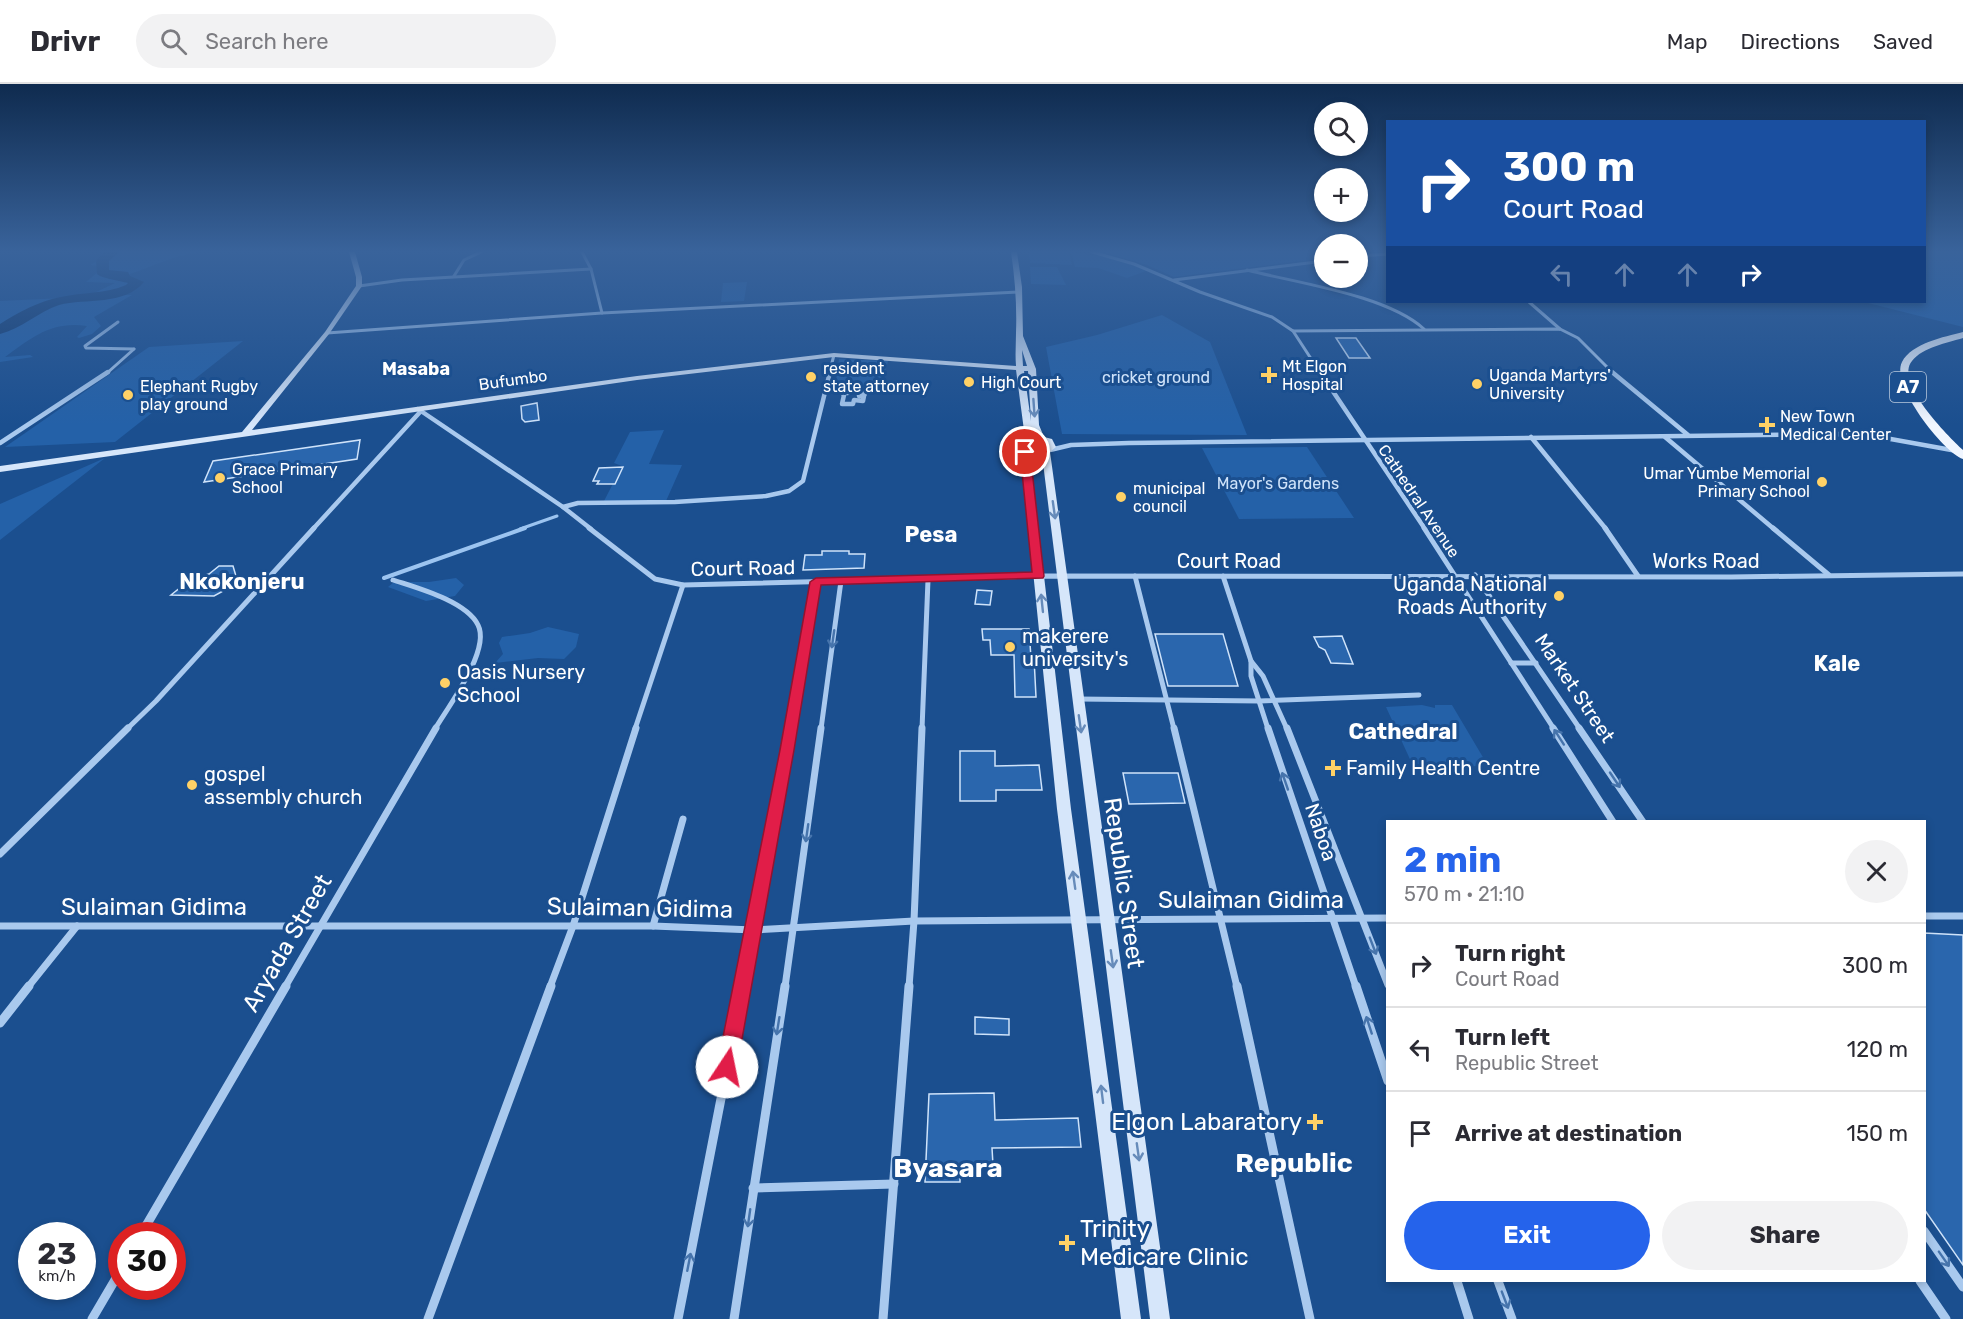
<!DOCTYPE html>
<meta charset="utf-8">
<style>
:root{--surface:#fff;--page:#f2f2f3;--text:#2b2b33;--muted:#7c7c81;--line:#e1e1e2;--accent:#2563eb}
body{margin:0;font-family:Rubik,sans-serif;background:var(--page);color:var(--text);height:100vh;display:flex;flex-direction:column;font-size:22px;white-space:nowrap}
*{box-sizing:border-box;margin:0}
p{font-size:20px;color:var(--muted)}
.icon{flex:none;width:33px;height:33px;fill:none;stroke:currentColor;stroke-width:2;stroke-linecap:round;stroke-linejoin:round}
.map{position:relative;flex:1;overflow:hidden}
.sheet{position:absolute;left:1386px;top:736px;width:540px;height:462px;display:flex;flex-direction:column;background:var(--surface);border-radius:0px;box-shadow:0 3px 9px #0003}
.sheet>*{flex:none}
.guide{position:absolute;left:1386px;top:36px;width:540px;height:183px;border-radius:0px;box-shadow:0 3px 9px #0003;background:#1a4fa0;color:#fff;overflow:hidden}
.buttons{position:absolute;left:1314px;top:18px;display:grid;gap:12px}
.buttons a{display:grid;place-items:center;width:54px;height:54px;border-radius:50%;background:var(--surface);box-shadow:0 3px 9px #0003;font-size:30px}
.speed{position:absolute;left:18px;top:1138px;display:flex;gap:12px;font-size:30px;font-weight:700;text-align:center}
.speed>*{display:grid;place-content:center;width:78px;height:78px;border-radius:50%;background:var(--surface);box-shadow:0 3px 9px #0003;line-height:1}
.speed small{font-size:15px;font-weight:400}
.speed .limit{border:9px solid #d22;background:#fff;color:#111}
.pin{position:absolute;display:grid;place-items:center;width:51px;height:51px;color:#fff;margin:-26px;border:3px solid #fff;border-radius:50%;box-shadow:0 2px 6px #0007}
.me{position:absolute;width:66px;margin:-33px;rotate:11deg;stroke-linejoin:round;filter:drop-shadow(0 0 4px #0008)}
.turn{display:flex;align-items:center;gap:21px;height:126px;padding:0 18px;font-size:27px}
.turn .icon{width:78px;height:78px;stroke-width:2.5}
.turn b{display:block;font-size:42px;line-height:51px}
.lanes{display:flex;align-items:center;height:57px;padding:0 18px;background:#0003;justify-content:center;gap:30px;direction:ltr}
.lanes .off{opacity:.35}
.round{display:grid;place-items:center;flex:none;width:63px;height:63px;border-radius:32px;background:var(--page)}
.head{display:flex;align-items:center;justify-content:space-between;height:102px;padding:0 18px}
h1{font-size:36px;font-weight:700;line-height:45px;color:var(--accent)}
.cta{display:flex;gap:12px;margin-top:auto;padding:12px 18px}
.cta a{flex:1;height:69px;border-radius:36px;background:var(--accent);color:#fff;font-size:24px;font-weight:700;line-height:69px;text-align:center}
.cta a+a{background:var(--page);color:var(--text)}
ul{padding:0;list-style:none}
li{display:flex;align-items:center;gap:18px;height:84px;padding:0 18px;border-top:2px solid var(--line)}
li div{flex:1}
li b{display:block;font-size:22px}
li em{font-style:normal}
header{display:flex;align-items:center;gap:36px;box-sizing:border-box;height:84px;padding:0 30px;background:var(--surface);border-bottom:2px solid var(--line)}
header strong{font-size:28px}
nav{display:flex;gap:33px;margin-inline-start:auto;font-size:21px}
.search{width:420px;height:54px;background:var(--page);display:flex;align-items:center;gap:15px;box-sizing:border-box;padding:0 21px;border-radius:33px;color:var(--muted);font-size:22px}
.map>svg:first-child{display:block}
</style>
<header>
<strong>Drivr</strong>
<div class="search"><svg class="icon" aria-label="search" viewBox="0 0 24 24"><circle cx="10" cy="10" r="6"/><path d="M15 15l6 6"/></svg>Search here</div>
<nav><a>Map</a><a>Directions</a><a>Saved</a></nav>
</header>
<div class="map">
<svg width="1963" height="1235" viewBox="0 0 1963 1235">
<rect width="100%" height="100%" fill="#1b4f8f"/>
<!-- green -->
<g fill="#2461a8">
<path d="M110,168h92c-26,2 -48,14 -72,22l-2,3 12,4c-8,11 -22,11 -35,14h27l-38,22 7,9 -9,8 -13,4 -2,-1 10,-11c-36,-5 -54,11 -82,31l25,-2 3,2 -33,5v-61l86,-4 29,-14 -29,-1 19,-16 -15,-1z"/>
<polygon points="1029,168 1069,168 1072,181 1030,179"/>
<polygon points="1071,168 1113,174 1149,186 1127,194 1098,184 1075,183"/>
<polygon points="1103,168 1324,168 1324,174 1174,193 1147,181"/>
<polygon points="1925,168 1963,168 1963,243 1864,218 1924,218"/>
<polygon points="1030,183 1057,183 1066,201 1031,200"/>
<polygon points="747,198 744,217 721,218 723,199"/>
<polygon points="1162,231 1210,258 1247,351 1062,350 1046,263 1097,251"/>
<polygon points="243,257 115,358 5,363 149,263"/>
<polygon points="839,275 888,277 881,304 835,304"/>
<polygon points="664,346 649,380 682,381 666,417 604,417 622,382 614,379 630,348"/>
<polygon points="1307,363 1354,434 1239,435 1202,364"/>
<polygon points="105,374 0,456 0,420"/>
<polygon points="456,494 464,501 455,512 426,517 388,503 394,498 429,498"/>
<polygon points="548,543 579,550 576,563 564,575 538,574 495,579 503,570 499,559 502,553 530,549"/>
<polygon points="1422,621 1435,624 1435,621 1452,621 1484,675 1478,676 1480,682 1414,684 1386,623"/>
</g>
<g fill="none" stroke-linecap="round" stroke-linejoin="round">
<!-- stream-far1 -->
<polyline stroke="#9cc4f0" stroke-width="3" points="520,445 557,432"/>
<!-- stream -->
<polyline stroke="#9cc4f0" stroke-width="4" points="384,494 525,444"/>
<!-- river -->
<path fill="#123a6d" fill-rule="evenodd" d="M104,168h15l-10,9v9l19,2 2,4 14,6c-20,24 -58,16 -85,23 -21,7 -38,24 -59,29v-10c19,-12 39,-23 61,-27 22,-5 44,-3 65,-12l2,-2c-8,-2 -27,-5 -31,-9l-1,-13z"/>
</g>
<!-- building -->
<g fill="#2a66ad" stroke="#cfe3fa" stroke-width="1.5">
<polygon points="1336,254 1356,254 1370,274 1349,274"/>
<polygon points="537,319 539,336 525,338 522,335 521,322"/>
<polygon points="360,356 357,375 204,398 213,377"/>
<polygon points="623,383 615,400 597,400 599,397 593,397 599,384"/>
<polygon points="822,467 849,467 849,470 865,470 864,484 803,486 805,471 822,471"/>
<polygon points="219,482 233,482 238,499 214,512 171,511 191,495 209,490"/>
<polygon points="977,506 992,507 990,521 975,520"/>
<polygon points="982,545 1029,545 1031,574 1034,574 1036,613 1015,613 1014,571 991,571 990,556 983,556"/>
<polygon points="1155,550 1223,550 1238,602 1168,602"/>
<polygon points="1342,552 1353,580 1331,579 1325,566 1319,563 1314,553"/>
<polygon points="960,667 995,667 995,682 1039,681 1042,706 996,706 996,717 960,717"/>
<polygon points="1123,689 1178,689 1185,719 1129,720"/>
<polygon points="1924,849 1963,851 1963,1181 1924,1125"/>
<polygon points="975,933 1009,935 1009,951 975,950"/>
<polygon points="994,1009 995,1036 1078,1034 1081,1063 992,1064 993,1081 960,1082 960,1098 925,1098 929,1010"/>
</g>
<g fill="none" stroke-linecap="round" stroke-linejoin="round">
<!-- street-far4 -->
<g stroke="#a9c9ee" stroke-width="3">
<polyline points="582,168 591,185 602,229"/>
<polyline points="1092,168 1134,180 1200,208 1272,233 1293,247 1321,290"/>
<polyline points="1358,172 1388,170"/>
<path d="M1247,186c50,13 140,25 177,59"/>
<polyline points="454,192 464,176 481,168"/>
<polyline points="1174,196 1324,177"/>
<polyline points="359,202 402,196 591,185"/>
<polyline points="1529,218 1560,245"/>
<polyline points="118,238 85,262 86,264 134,265"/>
<polyline points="1293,247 1560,245 1578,254 1614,290"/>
<polyline points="327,249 602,229 1019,208"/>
<polyline points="106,290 134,265"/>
<polyline points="829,290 834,271"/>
</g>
<!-- street-far3 -->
<g stroke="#a9c9ee" stroke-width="4.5">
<polyline points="1320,288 1425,445"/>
<polyline points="1612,288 1688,351"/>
<polygon points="845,306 865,306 865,310 859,310 859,312 864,312 863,317 854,316 853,320 842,320 844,311 842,309 848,309"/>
<polyline points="418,325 563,423 591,445"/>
<polyline points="1531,353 1606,445"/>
<polyline points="1665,353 1774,445"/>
<polyline points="0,359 108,288"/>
<polyline points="1050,366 1071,361 1129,359 1841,350 1885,354 1957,367"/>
<polyline points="563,423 578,419 675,418 766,412 789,407 803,397 830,288"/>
<polyline points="313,445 421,327"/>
</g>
<!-- street-far2 -->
<g stroke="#a9c9ee" stroke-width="5">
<polyline points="589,444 655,495 683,501 1039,492 1731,493 1963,490"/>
<polyline points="1424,444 1554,645"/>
<polyline points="1605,444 1638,492"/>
<polyline points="1773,444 1829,491"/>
<polyline points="1475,491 1580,645"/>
<polyline points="1135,492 1174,645"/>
<polyline points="1223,492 1251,577 1251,592 1268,645"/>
<path d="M393,496c24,8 73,21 85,45 13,25 -30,82 -43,104"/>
<polyline points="1251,577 1263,592 1287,645"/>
<polyline points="1511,579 1536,579"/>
<polyline points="1078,615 1260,617 1419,611"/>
<polyline points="127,645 156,617 314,444"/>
<polyline points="635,645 683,501"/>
<polyline points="790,645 816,498"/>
<polyline points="821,645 841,497"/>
<polyline points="922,645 928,496"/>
</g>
<!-- street-far1 -->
<g stroke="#a9c9ee" stroke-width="7">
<polyline points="1174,644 1237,903"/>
<polyline points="1268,644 1356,903"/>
<polyline points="1287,644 1388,901"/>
<polyline points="1553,644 1613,738"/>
<polyline points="1579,644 1643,738"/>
<polyline points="0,770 128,644"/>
<polyline points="1924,832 1963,832"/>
<polyline points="0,842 653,842 754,846 914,837 1388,834"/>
<polyline points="653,842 683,735"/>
<polyline points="28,903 77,842"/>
<polyline points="285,903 436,644"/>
<polyline points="550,903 573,842 636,644"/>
<polyline points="743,903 790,644"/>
<polyline points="785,903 821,644"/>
<polyline points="909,903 914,837 922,644"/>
</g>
<!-- street -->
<g stroke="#a9c9ee" stroke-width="9">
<polyline points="1237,902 1310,1235"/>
<polyline points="1356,902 1388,997"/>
<polyline points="0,939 29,902"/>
<polyline points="753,1104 894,1100"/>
<polyline points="1924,1147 1963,1203"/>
<polyline points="140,1152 286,902"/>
<polyline points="1457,1197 1469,1235"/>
<polyline points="1498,1197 1512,1235"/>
<polyline points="1920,1197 1946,1235"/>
<polyline points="92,1235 122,1184"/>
<polyline points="428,1235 551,902"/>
<polyline points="678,1235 743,902"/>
<polyline points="734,1235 785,902"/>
<polyline points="883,1235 909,902"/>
</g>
<!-- secondary -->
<path fill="#d6e6fa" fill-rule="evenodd" d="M349,168h6l7,25v9l-33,48 -77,96 385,-54 197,-23 182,13c-1,-12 0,-22 0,-33 1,-28 -1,-54 -5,-81h6l5,35 1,49 13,33 3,56 5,12 8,2 4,8 -6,5 120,867h-20l-108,-864h-12l41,354 70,510h-20l-64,-510 -36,-357 -7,-8 5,-5 6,-1 -9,-68 -182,-13 -197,23 -637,92v-6l242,-34 83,-100 31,-46v-9zM1022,266l5,16h-4zM1024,287h4l3,50zM1034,357l12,2 1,3c-8,6 -18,6 -24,-1z"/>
<!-- primary -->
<path fill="#f0f6ff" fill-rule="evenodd" d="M1963,248v6c-16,5 -40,9 -51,23 -18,21 36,75 51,89v9c-20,-7 -73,-75 -61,-97 10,-19 42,-25 61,-30z"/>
</g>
<!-- one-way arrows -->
<defs><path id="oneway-shaft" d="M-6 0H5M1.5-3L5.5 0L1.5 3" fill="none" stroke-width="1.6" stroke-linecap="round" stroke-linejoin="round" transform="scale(1.5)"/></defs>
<g stroke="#668bba">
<use href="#oneway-shaft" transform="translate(1034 324) rotate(86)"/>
<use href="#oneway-shaft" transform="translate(1054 426) rotate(82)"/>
<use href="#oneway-shaft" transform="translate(1042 519) rotate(-96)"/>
<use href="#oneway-shaft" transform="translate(1080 640) rotate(82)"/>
<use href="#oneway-shaft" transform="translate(1074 796) rotate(-98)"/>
<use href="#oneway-shaft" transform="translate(1112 875) rotate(82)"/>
<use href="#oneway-shaft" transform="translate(1102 1010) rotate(-97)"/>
<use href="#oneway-shaft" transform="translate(1138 1068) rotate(82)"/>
</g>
<g stroke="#4674ac">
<use href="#oneway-shaft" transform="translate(833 555) rotate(98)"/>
<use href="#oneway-shaft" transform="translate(1559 653) rotate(-123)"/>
<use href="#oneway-shaft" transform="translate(1615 696) rotate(56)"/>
<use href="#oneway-shaft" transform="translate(1285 697) rotate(-109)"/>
<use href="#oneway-shaft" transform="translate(807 749) rotate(98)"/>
<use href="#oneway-shaft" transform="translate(1373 862) rotate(69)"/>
<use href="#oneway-shaft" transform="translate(1369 941) rotate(-108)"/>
<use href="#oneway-shaft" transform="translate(778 942) rotate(99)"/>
<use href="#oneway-shaft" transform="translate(749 1134) rotate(98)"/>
<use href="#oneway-shaft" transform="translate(1944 1175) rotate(55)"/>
<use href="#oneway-shaft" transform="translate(689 1178) rotate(-79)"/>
<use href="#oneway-shaft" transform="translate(1505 1216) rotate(69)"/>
</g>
<!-- sky -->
<linearGradient id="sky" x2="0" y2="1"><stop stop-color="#0f2b4f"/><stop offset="0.49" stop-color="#39639b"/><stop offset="1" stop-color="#39639b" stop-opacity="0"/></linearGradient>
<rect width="1963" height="341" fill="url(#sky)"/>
<!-- route -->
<polygon fill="#e11d48" stroke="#92132f" stroke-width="1.5" points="1025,365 1030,368 1044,492 1043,494 821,501 794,666 737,983 734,989 727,992 720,989 717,983 780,666 810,498 816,494 1032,488 1020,368"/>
<!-- markers -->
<g fill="#ffd166" stroke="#1b4f8f" stroke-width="2">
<path d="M1266 282h6v6h6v6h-6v6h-6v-6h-6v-6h6z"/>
<circle cx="811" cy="293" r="6"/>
<circle cx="969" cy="298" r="6"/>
<circle cx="1477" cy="300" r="6"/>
<circle cx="128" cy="311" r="6"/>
<path d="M1764 332h6v6h6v6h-6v6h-6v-6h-6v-6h6z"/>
<circle cx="220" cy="394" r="6"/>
<circle cx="1822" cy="398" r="6"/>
<circle cx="1121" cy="413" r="6"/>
<circle cx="1559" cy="512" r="6"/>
<circle cx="1010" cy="563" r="6"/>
<circle cx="445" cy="599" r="6"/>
<path d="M1330 675h6v6h6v6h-6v6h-6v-6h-6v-6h6z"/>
<circle cx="192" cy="701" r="6"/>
<path d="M1312 1029h6v6h6v6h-6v6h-6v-6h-6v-6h6z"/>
<path d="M1064 1150h6v6h6v6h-6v6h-6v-6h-6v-6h6z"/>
</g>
<g text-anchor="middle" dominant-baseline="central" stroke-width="6" stroke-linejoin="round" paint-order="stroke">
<!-- far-poi labels -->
<g font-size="16" fill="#fff" stroke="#1b4f8f" text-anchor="start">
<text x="1282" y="282">Mt Elgon<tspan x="1282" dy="18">Hospital</tspan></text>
<text x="823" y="284">resident<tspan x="823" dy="18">state attorney</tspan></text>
<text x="1489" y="291">Uganda Martyrs'<tspan x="1489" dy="18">University</tspan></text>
<text x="981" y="298">High Court</text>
<text x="140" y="302">Elephant Rugby<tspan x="140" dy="18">play ground</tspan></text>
<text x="1780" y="332">New Town<tspan x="1780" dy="18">Medical Center</tspan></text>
<text x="232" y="385">Grace Primary<tspan x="232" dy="18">School</tspan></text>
<text x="1810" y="389" text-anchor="end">Umar Yumbe Memorial<tspan x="1810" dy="18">Primary School</tspan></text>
<text x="1133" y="404">municipal<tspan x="1133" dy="18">council</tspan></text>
</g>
<!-- far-park labels -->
<g font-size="16" fill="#cfe3fa" stroke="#1b4f8f">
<text x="1156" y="293">cricket ground</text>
<text x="1278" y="399">Mayor's Gardens</text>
</g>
<!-- far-street labels -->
<g font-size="16" fill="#fff" stroke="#1b4f8f">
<text transform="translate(513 296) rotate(-8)">Bufumbo</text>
<text transform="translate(1419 417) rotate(56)">Cathedral Avenue</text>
</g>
<!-- far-quarter labels -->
<g font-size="18" font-weight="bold" fill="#fff" stroke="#1b4f8f">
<text x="416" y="285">Masaba</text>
</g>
<!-- shield labels -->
<rect fill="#1b4f8f" stroke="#bbcadd" stroke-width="1.5" x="1890" y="288" width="36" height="30" rx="4.5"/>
<g font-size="18" font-weight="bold" fill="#fff">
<text x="1908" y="303">A7</text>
</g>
<!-- street labels -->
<g font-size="20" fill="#fff" stroke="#1b4f8f">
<text x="1229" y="477">Court Road</text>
<text x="1706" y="477">Works Road</text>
<text transform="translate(743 484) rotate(-1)">Court Road</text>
<text transform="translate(1575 604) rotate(56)">Market Street</text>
<text transform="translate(1321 748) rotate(71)">Naboa</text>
</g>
<!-- poi labels -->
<g font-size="20" fill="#fff" stroke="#1b4f8f" text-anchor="start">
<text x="1547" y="500" text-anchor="end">Uganda National<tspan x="1547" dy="23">Roads Authority</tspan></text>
<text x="1022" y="552">makerere<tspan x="1022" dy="23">university's</tspan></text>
<text x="457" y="588">Oasis Nursery<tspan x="457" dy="23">School</tspan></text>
<text x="1346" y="684">Family Health Centre</text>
<text x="204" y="690">gospel<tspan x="204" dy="23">assembly church</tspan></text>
</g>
<!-- quarter labels -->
<g font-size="22" font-weight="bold" fill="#fff" stroke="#1b4f8f">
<text x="931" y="450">Pesa</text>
<text x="242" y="497">Nkokonjeru</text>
<text x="1837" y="579">Kale</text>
<text x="1403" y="647">Cathedral</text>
</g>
<!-- near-street labels -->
<g font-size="24" fill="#fff" stroke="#1b4f8f">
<text transform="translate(1124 799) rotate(82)">Republic Street</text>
<text x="1251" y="816">Sulaiman Gidima</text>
<text x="154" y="823">Sulaiman Gidima</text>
<text transform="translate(640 824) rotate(1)">Sulaiman Gidima</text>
<text transform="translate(287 859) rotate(-60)">Aryada Street</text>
</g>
<!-- near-poi labels -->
<g font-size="24" fill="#fff" stroke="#1b4f8f" text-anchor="end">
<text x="1302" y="1038">Elgon Labaratory</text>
<text x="1080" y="1145" text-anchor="start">Trinity<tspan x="1080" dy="28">Medicare Clinic</tspan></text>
</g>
<!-- near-quarter labels -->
<g font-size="27" font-weight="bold" fill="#fff" stroke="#1b4f8f">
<text x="1294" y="1079">Republic</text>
<text x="948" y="1084">Byasara</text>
</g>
</g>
</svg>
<div class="buttons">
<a><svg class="icon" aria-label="search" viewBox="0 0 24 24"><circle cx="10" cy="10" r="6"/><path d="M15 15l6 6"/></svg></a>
<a>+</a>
<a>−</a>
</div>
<div class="speed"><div>23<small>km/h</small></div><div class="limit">30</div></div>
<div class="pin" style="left:1025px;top:368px;background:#d93025"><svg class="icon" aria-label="arrive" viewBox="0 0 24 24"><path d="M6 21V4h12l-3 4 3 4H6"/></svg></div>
<svg class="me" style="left:727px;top:983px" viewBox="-20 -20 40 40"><circle r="19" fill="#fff"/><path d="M0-13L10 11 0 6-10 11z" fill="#e11d48"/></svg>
<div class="guide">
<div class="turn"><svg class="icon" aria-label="right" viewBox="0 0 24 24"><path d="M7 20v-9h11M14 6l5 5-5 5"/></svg><div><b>300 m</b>Court Road</div></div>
<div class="lanes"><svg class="icon off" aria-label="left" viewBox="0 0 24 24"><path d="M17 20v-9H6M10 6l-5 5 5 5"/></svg><svg class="icon off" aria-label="ahead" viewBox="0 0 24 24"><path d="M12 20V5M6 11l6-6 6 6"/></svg><svg class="icon off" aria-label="ahead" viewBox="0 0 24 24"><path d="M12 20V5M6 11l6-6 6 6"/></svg><svg class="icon" aria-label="right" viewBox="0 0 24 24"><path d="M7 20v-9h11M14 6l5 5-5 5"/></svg></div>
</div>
<section class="sheet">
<div class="head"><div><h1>2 min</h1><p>570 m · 21:10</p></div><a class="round"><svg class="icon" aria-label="close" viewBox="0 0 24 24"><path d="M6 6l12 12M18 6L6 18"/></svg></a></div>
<ul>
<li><svg class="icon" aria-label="right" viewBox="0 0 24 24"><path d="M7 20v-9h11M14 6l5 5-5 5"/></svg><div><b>Turn right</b><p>Court Road</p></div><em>300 m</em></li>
<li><svg class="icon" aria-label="left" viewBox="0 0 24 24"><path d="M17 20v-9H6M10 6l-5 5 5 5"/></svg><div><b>Turn left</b><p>Republic Street</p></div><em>120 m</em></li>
<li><svg class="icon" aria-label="arrive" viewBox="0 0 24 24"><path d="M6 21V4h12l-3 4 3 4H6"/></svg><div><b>Arrive at destination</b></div><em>150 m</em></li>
</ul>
<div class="cta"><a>Exit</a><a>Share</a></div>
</section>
</div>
